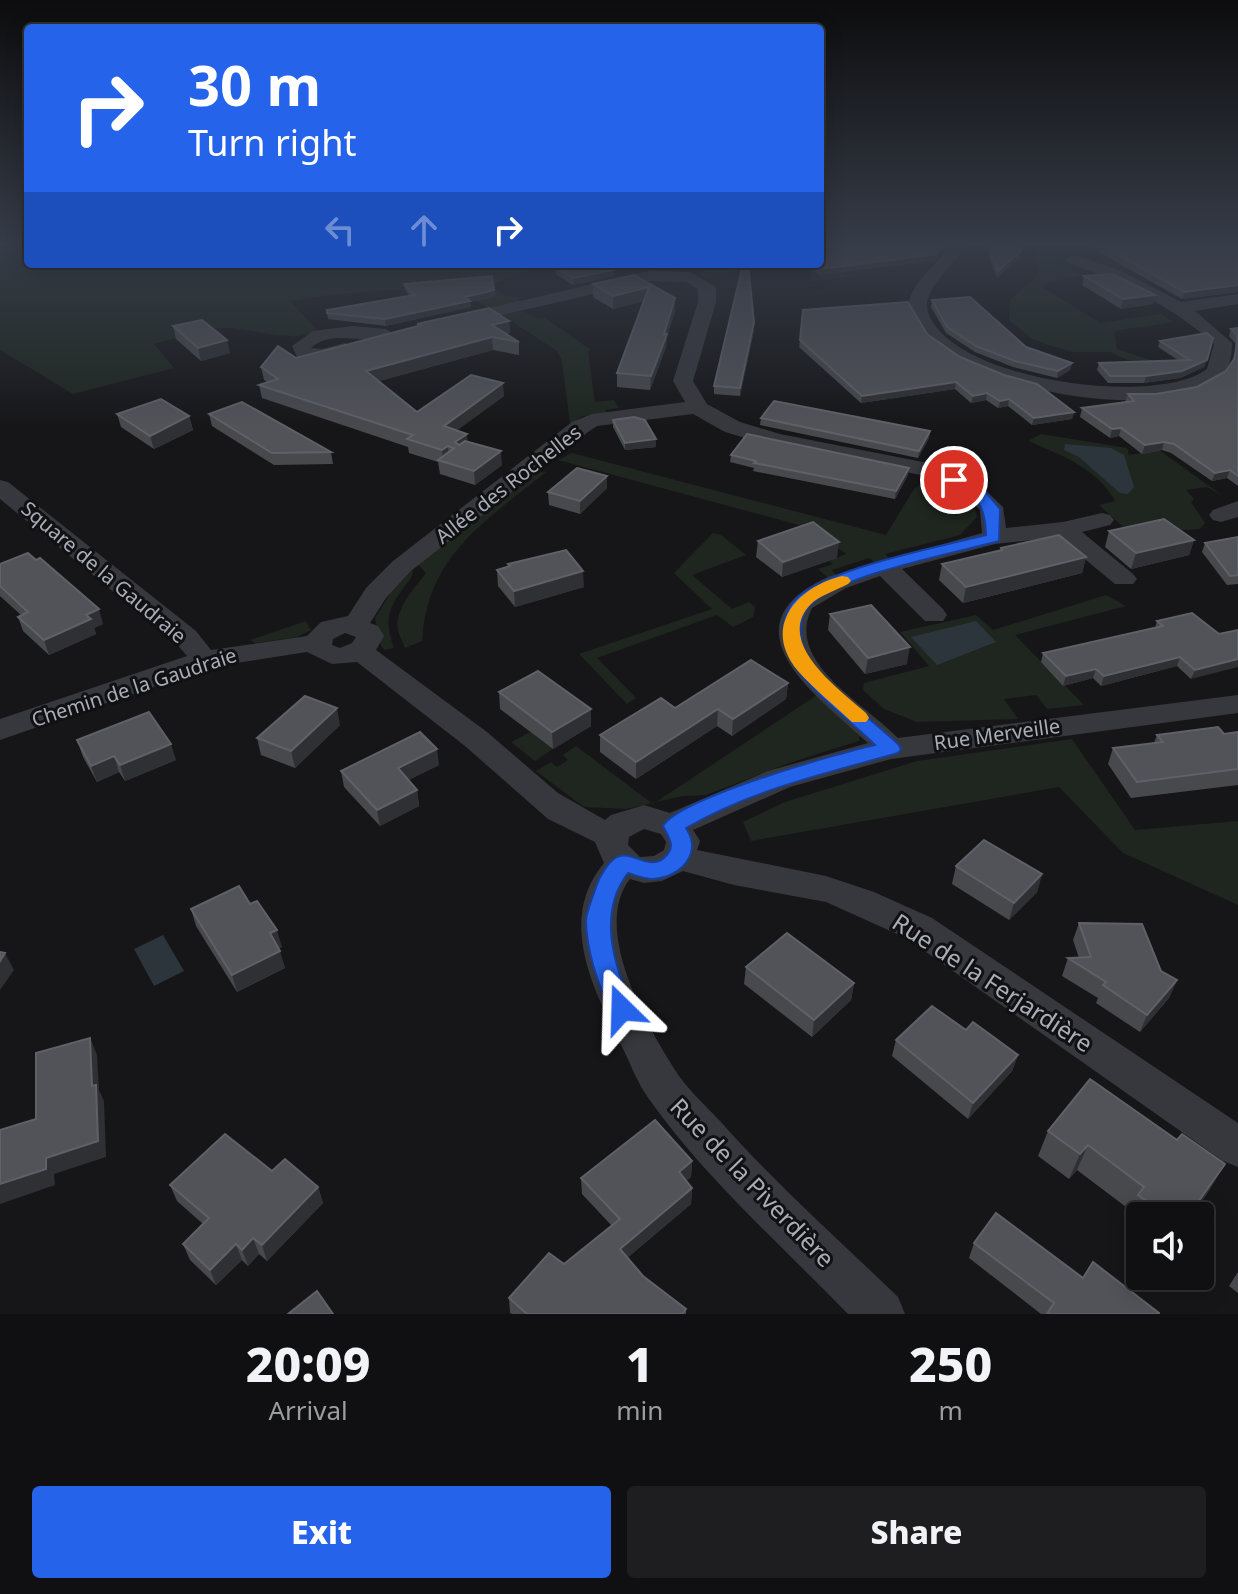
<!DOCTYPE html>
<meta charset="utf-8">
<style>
:root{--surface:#101012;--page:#1e1e20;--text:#f1f3f6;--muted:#9c9d9f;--line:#303032;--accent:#2563eb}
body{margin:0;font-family:"Noto Sans",sans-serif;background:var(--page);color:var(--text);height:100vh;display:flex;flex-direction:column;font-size:30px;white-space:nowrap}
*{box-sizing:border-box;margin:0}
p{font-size:26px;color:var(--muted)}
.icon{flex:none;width:44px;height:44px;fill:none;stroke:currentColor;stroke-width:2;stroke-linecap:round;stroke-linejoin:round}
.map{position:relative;height:1314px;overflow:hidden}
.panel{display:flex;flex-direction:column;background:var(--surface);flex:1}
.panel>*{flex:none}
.guide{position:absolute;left:24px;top:24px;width:800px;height:244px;border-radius:8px;box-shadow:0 4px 20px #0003,0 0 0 2px var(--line);background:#2563eb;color:#fff;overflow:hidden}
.buttons{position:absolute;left:1126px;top:1202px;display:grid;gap:16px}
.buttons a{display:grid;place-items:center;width:88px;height:88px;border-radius:8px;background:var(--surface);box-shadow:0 4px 20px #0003,0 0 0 2px var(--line);font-size:40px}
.pin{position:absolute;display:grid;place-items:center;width:68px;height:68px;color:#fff;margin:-34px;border:4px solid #fff;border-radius:50%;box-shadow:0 2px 8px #0007}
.me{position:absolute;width:88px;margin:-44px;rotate:338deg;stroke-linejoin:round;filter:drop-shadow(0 0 6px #0008)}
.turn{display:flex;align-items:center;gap:28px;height:168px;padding:0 32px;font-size:36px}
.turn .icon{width:104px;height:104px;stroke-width:2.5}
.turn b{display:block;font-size:56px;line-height:68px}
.lanes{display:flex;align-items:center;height:76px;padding:0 32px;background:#0003;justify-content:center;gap:40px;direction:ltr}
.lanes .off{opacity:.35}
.eta{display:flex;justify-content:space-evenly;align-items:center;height:136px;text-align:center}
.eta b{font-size:48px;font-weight:800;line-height:56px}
.button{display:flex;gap:16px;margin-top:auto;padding:16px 32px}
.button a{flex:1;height:92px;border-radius:8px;background:var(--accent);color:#fff;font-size:32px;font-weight:800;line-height:92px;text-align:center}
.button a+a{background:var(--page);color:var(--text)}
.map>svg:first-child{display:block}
</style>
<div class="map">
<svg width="1238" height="1314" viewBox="0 0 1238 1314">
<rect width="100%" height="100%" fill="#161618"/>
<!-- green -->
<g fill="#1e261f">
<path d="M28,244v20h520l-59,21 17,11 19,1 -7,2 3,3 -30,7c-48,-31 -146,-16 -201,-8l29,31c-32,10 -58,-2 -89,-4 -23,-2 -53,11 -76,16l20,24 -101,26 -73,-44v-104z"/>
<polygon points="1035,244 1070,244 1072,252 1055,260 1081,275 1041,286 1100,323 1161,314 1173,322 1114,331 1117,349 1178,369 1161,375 1110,352 1073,352 1045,344 1031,338 1009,320 1010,300 1039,273"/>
<polygon points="820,258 842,275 862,275 810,282 811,268 755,266 709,278 700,275 709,264 820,264"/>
<polygon points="523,311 538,319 545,318 591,350 588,352 595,402 614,400 619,408 605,410 607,414 583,416 570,424 562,361 557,351 502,315"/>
<path d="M1041,434l86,14 2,7 30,-5 64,46 -16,-9 -21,3 8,9 -3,3 14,21 -5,6 -70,4 -31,-28 16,-4c-18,-33 -54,-46 -87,-60z"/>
<path d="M572,453l314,82 28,-46 13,-10c24,5 43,13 50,38l-17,18 -75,19 5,5 -15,4 -6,-5 -37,12 5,6 -8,3 -11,-10 15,-5 -4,-3 17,-7 -36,-26 -252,-68z"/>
<path d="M546,472c-60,49 -119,83 -124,169l-17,7c-2,-6 -6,-12 -7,-18 -4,-20 17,-43 28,-57l-9,-10 116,-90z"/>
<polygon points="713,533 721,535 746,555 692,575 732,609 749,602 755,607 753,617 733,627 717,615 597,658 636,698 627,704 579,654 712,609 674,573"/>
<path d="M411,571l2,1 -2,6c-20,27 -29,36 -17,70l-9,2 -4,-4 -6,-28 15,-24z"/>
<polygon points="1106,595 1126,606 1015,635 1084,705 1047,709 1036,695 1004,699 1018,719 917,722 884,709 863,690 864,683 929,666 900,632 976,615 993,630"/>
<polygon points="306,621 311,630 297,637 255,643 250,640"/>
<polygon points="820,693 860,733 859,741 789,763 706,795 682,796 626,809 584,807 536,771 551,762 557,767 568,760 563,755 576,746 653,804"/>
<polygon points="530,732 553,749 535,761 511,742"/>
<polygon points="1072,739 1135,830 1238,821 1238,905 1123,853 1059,787 751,841 743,822 785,802 917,761"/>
</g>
<!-- water -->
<g fill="#2c353c">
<polygon points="1065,444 1111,448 1124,455 1134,487 1128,494 1120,493 1079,457 1064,450"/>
<polygon points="976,621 996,642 937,665 911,637"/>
<polygon points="163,935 184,971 154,986 134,949"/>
</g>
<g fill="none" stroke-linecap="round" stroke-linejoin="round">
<!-- minor -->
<g fill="#37383d" fill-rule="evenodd">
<path d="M949,244h16c-8,21 -44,44 -37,68 22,68 227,96 279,57l7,-25c-42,-38 -93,-63 -146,-81l-2,-3 2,-3 6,-2 45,15 62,32 57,-8v10l-43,7 37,32c0,13 -2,25 -11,34 -52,52 -290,11 -311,-66 -7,-25 31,-46 39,-67z"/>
<path d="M649,271l41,1 26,15v15l-23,79 14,23 33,18 40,12 148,29 47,17 28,27 3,21 57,-6 39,-9 8,2 4,5 -4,5 -28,7 51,42 4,5 -4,5h-18l-57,-47 -63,7 -93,25 41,40 4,6 -4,6h-18l-45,-45 -34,12 -34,20c-28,54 55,97 86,130l340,-43v18l-347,46 -101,28 -97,43 7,11 -3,9 129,26 48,16 58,26 306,205v44l-15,-6 -317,-223 -80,-36 -92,-17 -51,-14 -21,10 -18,2 -14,-4c-39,49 17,147 45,191 12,19 30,35 45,51 55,62 118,118 178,176l7,17h-57c-67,-69 -143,-136 -199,-215 -12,-16 -19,-37 -28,-54 -28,-56 -64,-126 -17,-182l-9,-21 -47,-23 -83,-73 -108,-84 -25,2 -25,-12 -96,15 -211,73v-21l187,-63 -11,-13 -176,-144v-19l8,2 188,149 15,19 96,-14 14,-14 27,-6 18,-28 27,-27 179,-139 20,-8 93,-12 -12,-21 25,-79v-13l-12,-7 -37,-1 -190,44 -9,-5 9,-5zM693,414l32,18 44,13 152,30 38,15 21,20 2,23 -154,44c-109,50 -10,120 40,166l-100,28 -98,42 -26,-8 -33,10 -6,5 -47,-27 -71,-61 -111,-82 8,-14 -6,-10 -8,-3 16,-25 25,-27 177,-139 9,-6zM345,633l11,4 -4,6 -12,5 -8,-3 1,-6zM644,829l17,5 5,8 -2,8 -10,6 -14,1 -12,-12 1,-8z"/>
<path d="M353,326l33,3 9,6c-17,16 -59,-10 -84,13l11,1 23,-6 10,6 -3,4 -30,8 -25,-4 -5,-11 21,-15z"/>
<polygon points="1238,501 1238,517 1221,522 1213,520 1209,515 1213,510"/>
</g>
</g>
<!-- wall -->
<g fill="#47494d">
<polygon points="1091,244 1235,244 1238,246 1238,292 1182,299 1090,247"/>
<polygon points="989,247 1020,257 997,278 988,253"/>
<polygon points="943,248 935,260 820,275 806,264 820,264"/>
<polygon points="556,268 614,276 573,285 556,274"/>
<polygon points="1084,276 1155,295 1153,304 1121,309 1082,285"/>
<polygon points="404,284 494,290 495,297 470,302 471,307 386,326 328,319 327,313 410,296 405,290"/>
<polygon points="593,284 675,311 667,336 666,347 650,390 617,387 617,373 644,301 613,309 593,297"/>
<polygon points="932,300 1026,347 1072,363 1070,370 1057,378 1013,367 975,352 946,333 931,307"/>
<polygon points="509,321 510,333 506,334 519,342 519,355 493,350 379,381 417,412 504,396 457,430 467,434 467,441 502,465 475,485 440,474 438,462 409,453 408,447 262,398 259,385 267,382 264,380 261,367 417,326 417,324"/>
<polygon points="173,326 230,353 201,361 176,339"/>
<polygon points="1238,328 1238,486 1227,478 1212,481 1171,453 1162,450 1142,454 1119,436 1110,438 1080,417 1082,408 1125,402 1128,394 1156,394 1197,387 1226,371 1233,361 1235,353 1235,343 1229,336 1231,329"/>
<polygon points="754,330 740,396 714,394 714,386"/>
<polygon points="927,334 960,357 1074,412 1072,419 1032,425 1008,406 998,408 986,400 971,403 955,389 861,403 799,347 800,340"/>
<polygon points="1160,341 1204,367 1180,378 1144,383 1108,383 1097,370 1099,363 1178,360 1158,347"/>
<polygon points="117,414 189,416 193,430 154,449 121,427"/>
<polygon points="209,414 331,452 333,464 274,465 212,426"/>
<polygon points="761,418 930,431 929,438 918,458 760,425"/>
<polygon points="613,420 656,439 656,447 625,450 613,427"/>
<polygon points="731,455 909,468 908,475 895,499 753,471 754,468 730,462"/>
<polygon points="607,476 607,488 580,514 549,505 548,492"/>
<polygon points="1109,531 1194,540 1189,555 1131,569 1105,547"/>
<polygon points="1238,537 1238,584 1227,585 1202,552 1205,543"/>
<polygon points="758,541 837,558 782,577 756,557"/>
<polygon points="1001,548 1086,557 1082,573 963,603 939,580 942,564 1000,551"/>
<polygon points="0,564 103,624 94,628 96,634 49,655 23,631 18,617 21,615 0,596"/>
<polygon points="508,564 584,587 515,607 498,586 497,570 509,567"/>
<polygon points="830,614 907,664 865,674 828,630"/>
<polygon points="1157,621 1219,634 1191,679 1177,666 1101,686 1093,678 1063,686 1041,662 1043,653 1155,628"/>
<polygon points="788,683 786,699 732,736 717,726 636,779 600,752 600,735 675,708"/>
<polygon points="499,692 591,709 591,726 553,749 500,709"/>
<polygon points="340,725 295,768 261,755 257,738"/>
<polygon points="1238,732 1238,785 1131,798 1108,764 1113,748 1154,743 1157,735 1224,734"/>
<polygon points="77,740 176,760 125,781 119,772 97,782 83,757"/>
<polygon points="439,765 408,780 417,790 419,806 380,826 344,787 341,771"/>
<polygon points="956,866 1042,874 1037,892 1009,920 952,884"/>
<polygon points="250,904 282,947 278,948 285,968 237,992 196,926 191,909"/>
<polygon points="1079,923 1177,980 1169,998 1140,1032 1096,1003 1098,998 1062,976 1068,958 1079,958 1073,940"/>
<polygon points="746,967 854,983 851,1000 812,1037 744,984"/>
<polygon points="966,1030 1018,1055 1012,1071 968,1119 892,1056 896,1040"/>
<polygon points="1048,1131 1210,1189 1191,1216 1140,1216 1140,1230 1126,1219 1130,1210 1077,1170 1069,1179 1038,1156"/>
<polygon points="692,1161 691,1177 686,1181 692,1188 691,1204 627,1258 643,1276 686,1309 686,1314 512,1314 510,1313 509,1298 564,1264 612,1226 582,1194 581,1178"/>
<polygon points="272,1171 318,1187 323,1203 267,1261 259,1254 248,1266 242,1260 216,1285 190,1260 183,1244 203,1224 177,1201 170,1185"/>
<polygon points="974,1243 1083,1278 1159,1314 1041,1314 969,1258"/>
<polygon points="1238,1272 1238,1293 1229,1286"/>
</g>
<!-- shaded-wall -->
<g fill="#2f3033">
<polygon points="944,244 943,248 935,260 820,275 820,269"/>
<polygon points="1021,251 1020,257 997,278 998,271"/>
<polygon points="613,270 614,276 573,285 573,278"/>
<polygon points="1238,285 1238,292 1182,299 1184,292"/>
<polygon points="649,287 649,300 613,309 613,296"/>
<polygon points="494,290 495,297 470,302 471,307 386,326 385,319 465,297"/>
<polygon points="1155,295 1153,304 1121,309 1123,299"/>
<polygon points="675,298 675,311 667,336 666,347 650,390 651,376"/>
<polygon points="509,321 510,333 493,337 492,325"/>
<polygon points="754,322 754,330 740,396 740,388"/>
<polygon points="492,337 493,350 368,384 366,371"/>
<polygon points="227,340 230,353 201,361 198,348"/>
<polygon points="1207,360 1204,367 1180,378 1144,383 1146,376"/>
<polygon points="1072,363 1070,370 1057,378 1058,371"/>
<polygon points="956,382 955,389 861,403 862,396"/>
<polygon points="503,383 504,396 445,439 444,426"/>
<polygon points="987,393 986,400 971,403 973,396"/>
<polygon points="1009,399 1008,406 998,408 1000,401"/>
<polygon points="1074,412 1072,419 1032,425 1034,418"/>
<polygon points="189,416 193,430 154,449 150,436"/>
<polygon points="1121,428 1119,436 1110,438 1112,429"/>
<polygon points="930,431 929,438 918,458 919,451"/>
<polygon points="467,434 468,448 456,455 455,442"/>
<polygon points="656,439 656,447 625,450 625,443"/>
<polygon points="1164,442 1162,450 1142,454 1145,445"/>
<polygon points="448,446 449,460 443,461 442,450"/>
<polygon points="501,451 502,465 475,485 474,471"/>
<polygon points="909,468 908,475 895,499 896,491"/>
<polygon points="1230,470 1227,478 1212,481 1215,473"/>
<polygon points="607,476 607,488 580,514 580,501"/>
<polygon points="1194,540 1189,555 1131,569 1136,553"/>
<polygon points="839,542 837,558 782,577 783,562"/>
<polygon points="1086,557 1082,573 963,603 966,587"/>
<polygon points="583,571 584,587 515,607 514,591"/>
<polygon points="99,609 103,624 94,628 96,634 49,655 44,640 86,615"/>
<polygon points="910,647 907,664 865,674 868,658"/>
<polygon points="1180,657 1177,666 1101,686 1104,676"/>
<polygon points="1238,659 1238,667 1191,679 1195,670"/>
<polygon points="1096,669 1093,678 1063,686 1066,676"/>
<polygon points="788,683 786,699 732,736 733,719"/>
<polygon points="337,708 340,725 295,768 291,751"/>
<polygon points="591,709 591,726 553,749 552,732"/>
<polygon points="718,709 717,726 636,779 636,762"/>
<polygon points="171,744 176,760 125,781 120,765"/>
<polygon points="437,749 439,765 401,784 398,768"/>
<polygon points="114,756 119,772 97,782 91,766"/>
<polygon points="417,790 419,806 380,826 377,810"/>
<polygon points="1042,874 1037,892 1009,920 1014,903"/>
<polygon points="277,930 282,947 274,951 270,933"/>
<polygon points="280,951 285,968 237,992 232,975"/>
<polygon points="5,953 14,970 0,990 0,961"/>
<polygon points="1177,980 1169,998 1140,1032 1147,1015"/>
<polygon points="854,983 851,1000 812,1037 814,1020"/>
<polygon points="90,1038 97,1055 99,1090 104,1101 106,1157 54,1174 55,1185 0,1204 0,1184 46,1158 92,1086"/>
<polygon points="1018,1055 1012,1071 968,1119 973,1103"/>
<polygon points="1088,1145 1077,1170 1069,1179 1080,1154"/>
<polygon points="692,1161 691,1177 678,1188 679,1172"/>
<polygon points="1225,1164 1210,1189 1191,1216 1188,1216"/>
<polygon points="318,1187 323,1203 267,1261 262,1245"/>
<polygon points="692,1188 691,1204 620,1264 620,1249"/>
<polygon points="253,1238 259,1254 248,1266 242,1250"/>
<polygon points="236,1244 242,1260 216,1285 210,1270"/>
</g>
<!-- building -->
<g fill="#525359" stroke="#5f6168" stroke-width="2">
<polygon points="820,244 943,244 936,254 820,269 814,264 820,264"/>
<polygon points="992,244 1019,244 1021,251 998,271 989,247"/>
<polygon points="1100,244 1235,244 1238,246 1238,285 1184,292"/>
<polygon points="574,264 604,264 613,270 573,278 556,268"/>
<polygon points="743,264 748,264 754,322 740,388 714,386"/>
<polygon points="1112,274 1155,295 1123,299 1084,276"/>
<polygon points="634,275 675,298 664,334 667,334 651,376 617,373 649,287 613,296 593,284"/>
<polygon points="492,276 494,290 465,297 470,301 385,319 327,313 327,310 414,295 404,284"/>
<polygon points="970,297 1026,347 1072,363 1058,371 1015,361 976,346 947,327 932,300"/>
<polygon points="908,302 927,334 960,357 1004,375 1037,384 1074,412 1034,418 1009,399 1000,401 987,393 973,396 956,382 862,396 800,340 803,310"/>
<polygon points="489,308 509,321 492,325 519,342 492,337 366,371 417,412 471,375 503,383 444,426 467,434 455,442 459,445 465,441 501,451 474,471 438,460 454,448 448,446 442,450 407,439 413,435 259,385 278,379 261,367 278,346 296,358 422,325 417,324"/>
<polygon points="202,320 227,340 198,348 173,326"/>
<polygon points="1238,328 1238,476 1230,470 1215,473 1174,444 1164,442 1145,445 1121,428 1112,429 1082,408 1134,401 1128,394 1156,394 1197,387 1226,371 1234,359 1237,345 1237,335 1231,329"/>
<polygon points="1207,333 1213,338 1207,360 1182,371 1146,376 1110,376 1099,363 1190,360 1160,341"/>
<polygon points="161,399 189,416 150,436 117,414"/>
<polygon points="774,401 930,431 919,451 761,418"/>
<polygon points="242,402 331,452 272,453 209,414"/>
<polygon points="634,417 645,420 656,439 625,443 613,420"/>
<polygon points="747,434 909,468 896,491 754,463 756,461 731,455"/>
<polygon points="577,468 607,476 580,501 548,492"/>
<polygon points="1164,519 1194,540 1136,553 1109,531"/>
<polygon points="813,522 839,542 783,562 758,541"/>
<polygon points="1059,535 1086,557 966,587 942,564 1002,550 1001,548"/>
<polygon points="1238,537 1238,575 1230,576 1205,543"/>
<polygon points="566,550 583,571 514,591 497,570 510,566 508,564"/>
<polygon points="28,553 36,560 40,558 99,609 86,615 91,619 44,640 18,617 28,612 0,586 0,564"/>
<polygon points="871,605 910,647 868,658 830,614"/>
<polygon points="1192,613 1219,634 1238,630 1238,659 1195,670 1180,657 1104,676 1096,669 1066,676 1043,653 1163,626 1157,621"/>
<polygon points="751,660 788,683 733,719 718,709 636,762 600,735 661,698 675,708"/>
<polygon points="538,671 591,709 552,732 499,692"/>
<polygon points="305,696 337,708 291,751 257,738"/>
<polygon points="149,712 171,744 120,765 114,756 91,766 77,740"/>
<polygon points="1218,727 1224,734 1238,732 1238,769 1137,782 1113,748 1163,742 1157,735"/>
<polygon points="420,732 437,749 398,768 417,790 377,810 341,771"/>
<polygon points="984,840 1042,874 1014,903 956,866"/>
<polygon points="239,886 250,904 257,901 277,930 270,933 280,951 232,975 191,909"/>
<polygon points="1079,923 1142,924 1161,971 1177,980 1147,1015 1103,985 1106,982 1068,958 1091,957"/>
<polygon points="787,933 854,983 814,1020 746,967"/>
<polygon points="0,952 5,953 0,961"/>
<polygon points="932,1006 966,1030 973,1022 1018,1055 973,1103 896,1040"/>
<polygon points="90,1038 92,1086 96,1085 98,1141 46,1158 46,1169 0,1184 0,1130 36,1119 36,1053"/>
<polygon points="1090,1079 1177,1140 1182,1134 1225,1164 1188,1216 1167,1216 1138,1195 1144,1187 1088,1145 1080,1154 1048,1131"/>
<polygon points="655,1120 692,1161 679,1172 692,1188 620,1249 643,1276 686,1309 682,1314 527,1314 509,1298 549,1253 564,1264 620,1219 581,1178"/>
<polygon points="225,1134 272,1171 285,1159 318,1187 262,1245 253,1238 242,1250 236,1244 210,1270 183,1244 209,1218 170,1185"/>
<polygon points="996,1213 1083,1278 1093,1262 1159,1313 1159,1314 1047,1314 1054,1303 974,1243"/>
<polygon points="317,1291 333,1314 288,1314"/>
</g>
<!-- sky -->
<linearGradient id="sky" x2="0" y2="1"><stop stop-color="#0c0c0d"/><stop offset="0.57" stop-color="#363c48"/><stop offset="1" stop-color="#363c48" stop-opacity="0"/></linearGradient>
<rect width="1238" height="428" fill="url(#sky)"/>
<!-- route -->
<path fill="#2563eb" stroke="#184099" stroke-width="2" d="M954,475l30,15 16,19 -1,32c-45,12 -153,33 -186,61 -18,15 -14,45 -1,62 19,25 61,57 86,80l3,5 -3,4c-74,21 -144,36 -212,75 17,26 -6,50 -34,51 -8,0 -17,-4 -24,-6 -31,40 -14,95 6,136l-3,7 -9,3 -9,-3c-14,-29 -26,-61 -27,-94 0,-11 7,-25 10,-35 3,-10 12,-25 21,-30 15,-7 32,14 47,1 13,-11 5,-20 -1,-32 16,-28 176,-73 212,-81 -22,-22 -62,-52 -79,-77 -15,-22 -19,-53 3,-72 32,-28 142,-50 187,-61 -1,-34 -9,-36 -37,-52l-2,-3z"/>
<!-- slow -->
<path fill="#f59e0b" d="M842,576l6,1 3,4 -3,3c-11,6 -30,12 -38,21 -36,38 31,86 56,108l3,5 -3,4h-14c-17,-16 -38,-33 -54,-51 -37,-44 -1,-84 44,-95z"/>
<g text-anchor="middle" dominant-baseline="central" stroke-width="6" stroke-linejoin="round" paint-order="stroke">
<!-- street labels -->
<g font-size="20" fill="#a8adb8" stroke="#111113">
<text transform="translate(508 484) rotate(-38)">Allée des Rochelles</text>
<text transform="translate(104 572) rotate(40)">Square de la Gaudraie</text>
<text transform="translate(134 687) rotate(-18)">Chemin de la Gaudraie</text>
<text transform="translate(997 734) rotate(-8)">Rue Merveille</text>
</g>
<!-- near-street labels -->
<g font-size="24" fill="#a8adb8" stroke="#111113">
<text transform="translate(993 982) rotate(33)">Rue de la Ferjardière</text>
<text transform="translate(753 1182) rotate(46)">Rue de la Piverdière</text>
</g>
</g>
</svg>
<div class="buttons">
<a><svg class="icon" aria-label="sound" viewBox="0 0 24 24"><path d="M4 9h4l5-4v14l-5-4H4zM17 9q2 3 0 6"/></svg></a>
</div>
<div class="pin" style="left:954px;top:480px;background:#d93025"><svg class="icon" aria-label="arrive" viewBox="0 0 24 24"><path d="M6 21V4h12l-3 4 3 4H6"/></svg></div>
<svg class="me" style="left:622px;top:1009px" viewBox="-20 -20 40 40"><path d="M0-17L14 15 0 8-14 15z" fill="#2563eb" stroke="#fff" stroke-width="4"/></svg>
<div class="guide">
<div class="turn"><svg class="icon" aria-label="right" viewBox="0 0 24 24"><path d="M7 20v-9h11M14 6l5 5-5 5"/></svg><div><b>30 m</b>Turn right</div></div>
<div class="lanes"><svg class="icon off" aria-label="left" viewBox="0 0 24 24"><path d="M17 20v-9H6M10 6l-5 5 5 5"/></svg><svg class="icon off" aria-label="ahead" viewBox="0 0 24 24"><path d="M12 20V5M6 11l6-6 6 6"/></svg><svg class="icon" aria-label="right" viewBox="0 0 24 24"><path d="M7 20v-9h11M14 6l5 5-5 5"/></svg></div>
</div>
</div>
<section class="panel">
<div class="eta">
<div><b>20:09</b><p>Arrival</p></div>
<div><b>1</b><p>min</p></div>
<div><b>250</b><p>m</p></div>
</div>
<div class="button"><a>Exit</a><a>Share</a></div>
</section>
